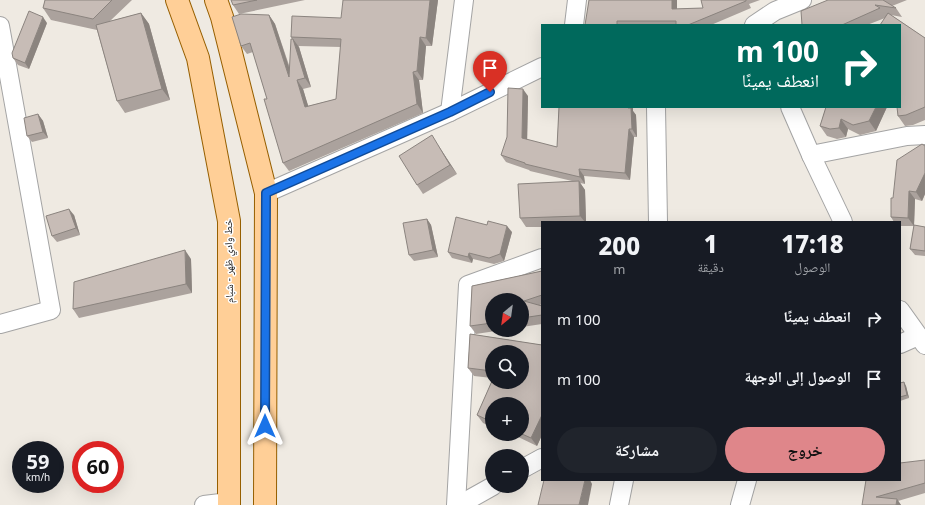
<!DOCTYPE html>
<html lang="ar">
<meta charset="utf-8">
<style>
:root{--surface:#171b24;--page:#20242c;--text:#f1f3f6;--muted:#9ea1a6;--accent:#df868a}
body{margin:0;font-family:"Noto Sans","Noto Naskh Arabic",sans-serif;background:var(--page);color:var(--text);direction:rtl;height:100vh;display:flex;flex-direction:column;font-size:15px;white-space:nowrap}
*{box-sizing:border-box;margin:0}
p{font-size:13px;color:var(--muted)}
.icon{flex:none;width:22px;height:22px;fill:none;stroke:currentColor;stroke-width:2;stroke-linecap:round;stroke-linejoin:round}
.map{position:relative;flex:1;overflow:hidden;direction:ltr}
.sheet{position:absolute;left:541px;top:221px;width:360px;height:260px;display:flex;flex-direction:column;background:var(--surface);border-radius:0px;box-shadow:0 4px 16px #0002;direction:rtl}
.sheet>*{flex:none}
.hud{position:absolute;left:541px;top:24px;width:360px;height:84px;border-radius:0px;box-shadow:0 4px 16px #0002;direction:rtl;background:#00695c;color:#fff;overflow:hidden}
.needle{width:26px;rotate:209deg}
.tools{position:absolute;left:485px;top:293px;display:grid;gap:8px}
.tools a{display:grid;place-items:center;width:44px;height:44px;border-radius:50%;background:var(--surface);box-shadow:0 4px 16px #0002;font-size:20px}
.speed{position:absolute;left:12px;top:441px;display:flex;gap:8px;font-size:20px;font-weight:700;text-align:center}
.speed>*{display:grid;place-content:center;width:52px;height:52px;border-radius:50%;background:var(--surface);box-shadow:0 4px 16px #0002;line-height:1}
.speed small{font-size:10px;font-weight:400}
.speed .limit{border:6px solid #d22;background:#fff;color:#111}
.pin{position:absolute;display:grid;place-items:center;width:34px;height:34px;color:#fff;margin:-41px -17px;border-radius:50% 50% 50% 0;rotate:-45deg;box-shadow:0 0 4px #0007}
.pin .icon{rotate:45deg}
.me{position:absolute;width:44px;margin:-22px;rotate:0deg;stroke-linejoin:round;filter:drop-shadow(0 0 3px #0008)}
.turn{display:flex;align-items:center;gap:14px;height:84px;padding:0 16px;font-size:18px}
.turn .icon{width:52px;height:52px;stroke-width:2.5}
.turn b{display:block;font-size:28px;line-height:34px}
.eta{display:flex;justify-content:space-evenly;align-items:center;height:68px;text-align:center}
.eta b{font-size:24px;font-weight:800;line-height:28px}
.button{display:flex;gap:8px;margin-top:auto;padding:8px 16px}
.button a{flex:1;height:46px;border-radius:24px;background:var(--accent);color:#111;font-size:16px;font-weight:800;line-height:46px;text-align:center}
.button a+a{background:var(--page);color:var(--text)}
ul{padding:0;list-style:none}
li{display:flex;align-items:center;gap:12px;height:60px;padding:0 16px}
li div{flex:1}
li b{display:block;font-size:15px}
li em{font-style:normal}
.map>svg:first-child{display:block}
</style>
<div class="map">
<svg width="925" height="505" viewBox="0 0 925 505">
<rect width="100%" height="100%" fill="#efeae2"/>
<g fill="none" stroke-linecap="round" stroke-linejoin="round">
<!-- minor casing -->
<g stroke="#a4a4a4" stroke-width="20">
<g id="minor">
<polyline points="574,25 577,0"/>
<polyline points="754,25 775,11 802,0"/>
<polyline points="0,26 51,310 0,324"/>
<polyline points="656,107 658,222"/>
<polyline points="790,107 811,155 843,222"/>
<polyline points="450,112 464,0"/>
<polyline points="811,155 907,136 925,135"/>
<polyline points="266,193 450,112 542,67"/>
<polyline points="900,310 925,345"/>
<polyline points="900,344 918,336"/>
<polyline points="522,469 542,458"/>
<polyline points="204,505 229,502"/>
<polyline points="456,505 468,285 542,258"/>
<polyline points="459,505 493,486"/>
<polyline points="619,505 624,480"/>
<polyline points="740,505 747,480"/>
</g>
</g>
<!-- major casing -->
<g stroke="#965f00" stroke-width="24">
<g id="major">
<polyline points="177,0 198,58 229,221 229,505"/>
<polyline points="216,0 222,17 266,193 265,505"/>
</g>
</g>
<!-- minor -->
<use href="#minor" stroke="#fff" stroke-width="18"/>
<!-- major -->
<use href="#major" stroke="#ffcf97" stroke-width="22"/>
</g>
<!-- wall -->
<g fill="#aba29d" fill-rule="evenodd">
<polygon points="45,0 132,0 110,21 141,13 149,24 170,100 125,113 117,101 97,30 51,20 43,8"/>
<polygon points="231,0 305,0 239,14 233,5"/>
<path d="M438,0l-6,46h-6l-3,34h-4l4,33 -134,58 -6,-8 -16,-64 -14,-47 -6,2 -6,-8 28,-31 6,9 15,44 2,-29 -1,-2 50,-19zM298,46l43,1 -5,52 -28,7 -5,-17 8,-2 -12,-40z"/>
<polygon points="589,0 677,0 677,9 703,8 701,0 760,0 749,4 751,8 711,25 586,25"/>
<polygon points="828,0 907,0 892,6 896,8 902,17 891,15 925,38 925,120 913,125 905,126 898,116 900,107 885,18 867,25 802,25"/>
<polygon points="47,23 29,69 18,65 13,58"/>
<polygon points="528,96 527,140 557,147 559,107 633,107 633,111 636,115 637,137 634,137 630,180 584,176 585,184 580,183 585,190 586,222 542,222 542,227 526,227 520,218 572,181 530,171 529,170 506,162 501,155"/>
<polygon points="826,107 887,107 876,131 860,135 848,129 846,137 837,139 827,136 820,126"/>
<polygon points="38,114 43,121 48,138 32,142 27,136"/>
<polygon points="438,145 457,174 423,194 417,185"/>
<polygon points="925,146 925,194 922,201 915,199 914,225 925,227 925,256 915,255 910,249 914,226 900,226 900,222 894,222 891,217 893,198"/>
<polygon points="74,215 80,235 57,242 52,236"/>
<polygon points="427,219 431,225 438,257 414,261 409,255"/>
<polygon points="512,232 504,261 494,264 473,259 472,263 452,258 448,252"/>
<polygon points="191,259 192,293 79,318 73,309"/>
<polygon points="542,271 542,304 540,305 542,306 542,324 522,327 522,300 492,300 492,330 502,330 476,334 470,326 472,286"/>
<polygon points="470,334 542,345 542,435 537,446 512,434 522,434 522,404 492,404 492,427 483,423 477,415 492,381 492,382 522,382 522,352 492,352 492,378 474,376 468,368"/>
<polygon points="900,383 906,386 909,398 900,401"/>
<polygon points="925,460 925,493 898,501 901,505 862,505"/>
</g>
<!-- shaded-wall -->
<g fill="#8b847f">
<polygon points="430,0 438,0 432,46 426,38"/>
<polygon points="672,0 677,0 677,16 672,9"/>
<polygon points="141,13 149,24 170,100 162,89"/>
<polygon points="269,15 275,24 295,86 289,77"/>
<polygon points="43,17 47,23 29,69 25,63"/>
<polygon points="420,37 426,46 423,80 417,71"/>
<polygon points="293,39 299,47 311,87 305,78"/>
<polygon points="413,72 419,80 423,113 417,104"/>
<polygon points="297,80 303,89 311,115 305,107"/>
<polygon points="523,89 528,96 527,146 522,138"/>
<polygon points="628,107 633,107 633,111 636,115 637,137 632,129"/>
<polygon points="876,107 887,107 876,131 869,121"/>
<polygon points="38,114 43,121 48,138 43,132"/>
<polygon points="841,119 848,129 846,137 839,128"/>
<polygon points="629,129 634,137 630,180 625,173"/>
<polygon points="432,135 438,145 457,174 450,165"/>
<polygon points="579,169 584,176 585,184 580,177"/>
<polygon points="925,173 925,194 922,201 916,192"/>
<polygon points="579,181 585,190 586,222 585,222 580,216"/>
<polygon points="909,191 915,199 914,226 908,218"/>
<polygon points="69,209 74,215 80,235 76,228"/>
<polygon points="427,219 431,225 438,257 433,250"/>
<polygon points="507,226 512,232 504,261 500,254"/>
<polygon points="185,250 191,259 192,293 186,284"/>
<polygon points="469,253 473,259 472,263 468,257"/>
<polygon points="904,382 906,386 909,398 907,395"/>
<polygon points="542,415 542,435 537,446 531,438"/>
<polygon points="585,480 590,480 592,484 588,505 579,505"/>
<polygon points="897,499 901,505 896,505"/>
</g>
<!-- building -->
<g fill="#c7bcb6" stroke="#8b847f">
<polygon points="45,0 112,0 93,19 43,8"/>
<polygon points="231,0 257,0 233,5"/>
<polygon points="343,0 430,0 426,38 420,37 417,71 413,72 417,104 283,163 264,99 267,99 250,43 241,46 232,17 241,14 269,15 289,77 291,39 293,39 305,78 297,80 305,107 336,99 341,39 291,37 292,16 341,18"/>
<polygon points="589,0 672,0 672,9 703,8 701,0 746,0 746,1 688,25 676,25 676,21 617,21 617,25 585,25"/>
<polygon points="828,0 883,0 896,8 875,5 880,8 842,25 802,25 801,11"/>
<polygon points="29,11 43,17 25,63 13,58 12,53"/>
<polygon points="141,13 162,89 117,101 96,25"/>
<polygon points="888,13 925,38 925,107 906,115 898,116 897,107 900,107 900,25 880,25"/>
<polygon points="508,88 523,89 522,138 557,147 559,107 628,107 628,108 631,108 632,129 629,129 625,173 579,169 580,177 525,164 525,163 501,155 507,137"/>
<polygon points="826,107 876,107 869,121 853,125 841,119 839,128 830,129 820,126"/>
<polygon points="38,114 43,132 27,136 24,118"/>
<polygon points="432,135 450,165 417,185 399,156"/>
<polygon points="922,144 925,146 925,173 916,192 909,191 908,218 891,217 891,198 893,198 897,160"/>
<polygon points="579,181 580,216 520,218 518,184"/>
<polygon points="69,209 76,228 52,236 46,216"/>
<polygon points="456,217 487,225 488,221 507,226 500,254 489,258 469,253 468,257 448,252"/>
<polygon points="427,219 433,250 409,255 403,223"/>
<polygon points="914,225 925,227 925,251 910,249"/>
<polygon points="185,250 186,284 73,309 74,282"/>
<polygon points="542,271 542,295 524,301 542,306 542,315 522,318 522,300 492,300 492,323 470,326 472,286"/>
<polygon points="470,334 542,345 542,415 531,438 522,434 522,404 492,404 492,422 477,415 492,381 492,382 522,382 522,352 492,352 492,371 468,368"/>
<polygon points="904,382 907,395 900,397 900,383"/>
<polygon points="925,460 925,483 876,497 897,499 896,505 862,505 866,480 900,480 900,463"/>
<polygon points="544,480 585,480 579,505 538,505"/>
</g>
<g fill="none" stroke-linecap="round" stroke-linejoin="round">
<!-- route casing -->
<g stroke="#114b97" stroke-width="10">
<polyline id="route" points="265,426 266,193 450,112 490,92"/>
</g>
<!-- route -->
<use href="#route" stroke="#1a73e8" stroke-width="7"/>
</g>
<g text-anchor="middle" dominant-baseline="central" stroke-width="3" stroke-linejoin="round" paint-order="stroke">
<!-- street labels -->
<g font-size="11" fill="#1d1d1d" stroke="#fff">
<text transform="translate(228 261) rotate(-91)">خط وادي ظهر - شبام</text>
</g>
</g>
</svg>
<div class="tools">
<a><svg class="needle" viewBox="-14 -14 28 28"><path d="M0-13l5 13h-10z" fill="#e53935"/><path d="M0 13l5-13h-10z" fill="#9ea1a6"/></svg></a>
<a><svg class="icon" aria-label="search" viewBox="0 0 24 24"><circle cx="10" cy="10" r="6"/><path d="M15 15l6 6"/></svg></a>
<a>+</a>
<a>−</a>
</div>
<div class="speed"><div>59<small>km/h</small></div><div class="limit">60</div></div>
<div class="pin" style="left:490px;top:92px;background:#d93025"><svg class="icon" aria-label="arrive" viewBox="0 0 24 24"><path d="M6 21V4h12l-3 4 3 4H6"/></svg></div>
<svg class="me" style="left:265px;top:426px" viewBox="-20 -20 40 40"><path d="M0-17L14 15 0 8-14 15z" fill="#1a73e8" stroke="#fff" stroke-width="4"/></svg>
<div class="hud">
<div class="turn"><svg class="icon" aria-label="right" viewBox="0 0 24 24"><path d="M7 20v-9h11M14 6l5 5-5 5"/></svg><div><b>100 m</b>انعطف يمينًا</div></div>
</div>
<section class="sheet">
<div class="eta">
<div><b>17:18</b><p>الوصول</p></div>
<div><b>1</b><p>دقيقة</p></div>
<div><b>200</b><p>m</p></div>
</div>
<ul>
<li><svg class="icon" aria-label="right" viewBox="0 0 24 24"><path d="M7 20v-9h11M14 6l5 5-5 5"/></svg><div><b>انعطف يمينًا</b></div><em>100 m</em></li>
<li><svg class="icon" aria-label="arrive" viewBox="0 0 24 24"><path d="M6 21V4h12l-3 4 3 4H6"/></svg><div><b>الوصول إلى الوجهة</b></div><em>100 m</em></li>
</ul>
<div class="button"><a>خروج</a><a>مشاركة</a></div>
</section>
</div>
